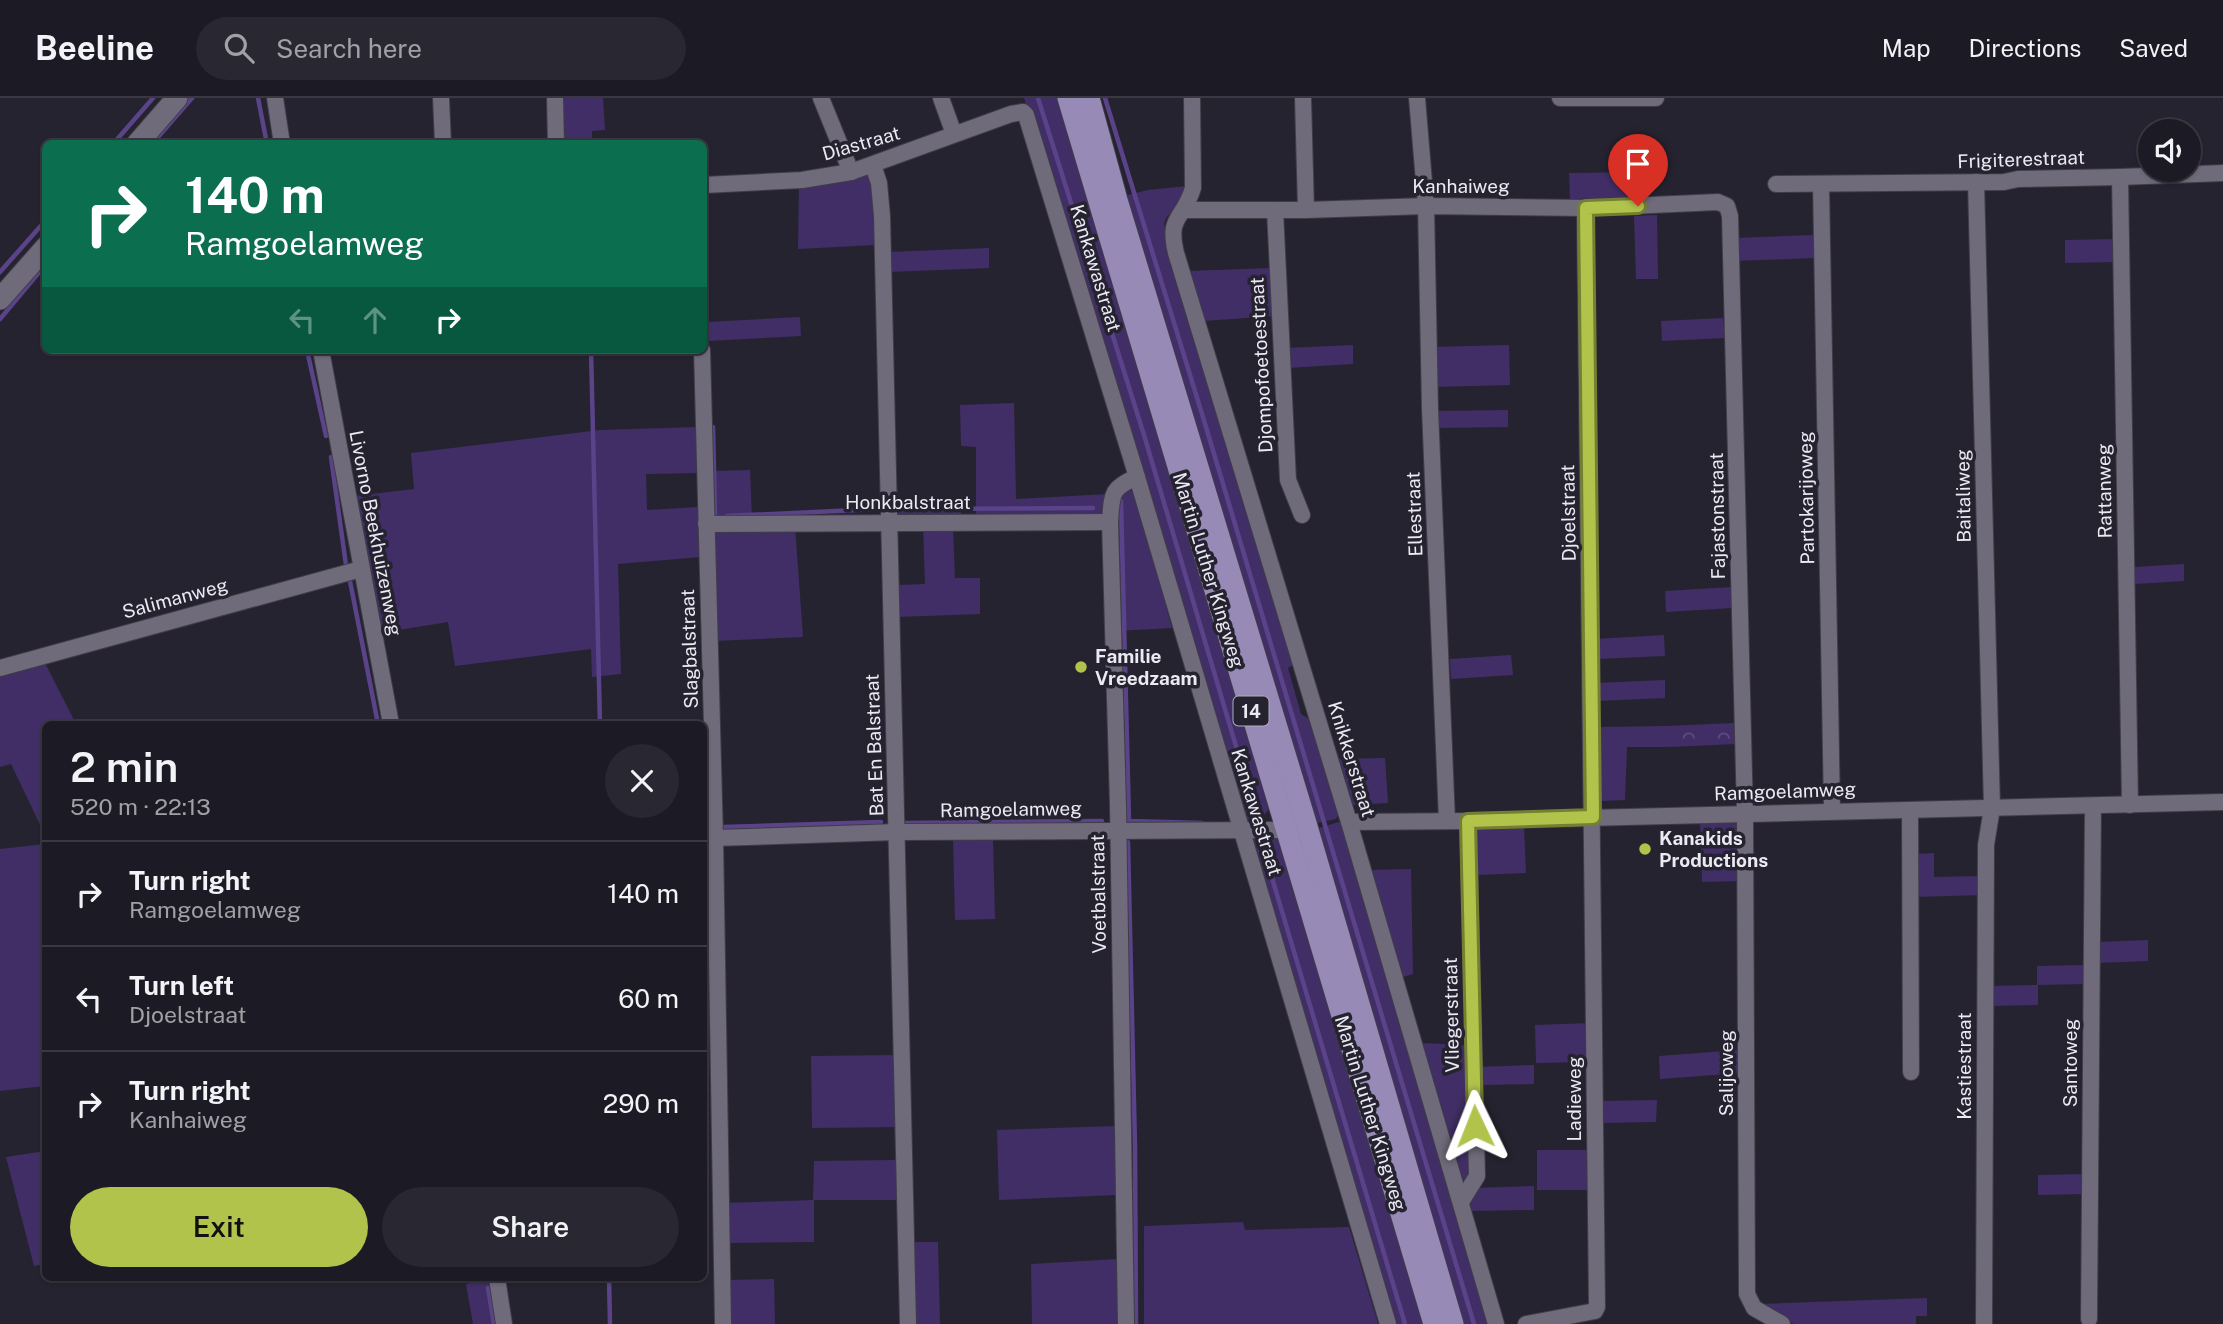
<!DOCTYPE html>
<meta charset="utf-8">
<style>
:root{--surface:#1c1a24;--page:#292731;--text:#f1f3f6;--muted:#a0a1a6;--line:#3a3841;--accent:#b2c34c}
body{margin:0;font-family:"Public Sans",sans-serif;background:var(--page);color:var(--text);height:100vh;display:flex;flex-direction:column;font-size:26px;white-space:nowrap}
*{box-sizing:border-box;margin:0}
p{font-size:23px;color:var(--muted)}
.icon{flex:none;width:38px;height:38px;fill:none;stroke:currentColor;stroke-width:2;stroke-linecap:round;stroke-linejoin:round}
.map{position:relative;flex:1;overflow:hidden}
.details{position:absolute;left:42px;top:623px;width:665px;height:560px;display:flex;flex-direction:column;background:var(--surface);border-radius:10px;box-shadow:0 2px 5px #0004,0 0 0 2px var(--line)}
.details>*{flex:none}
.hud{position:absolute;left:42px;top:42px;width:665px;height:214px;border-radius:10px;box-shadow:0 2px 5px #0004,0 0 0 2px var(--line);background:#0b6e4f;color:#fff;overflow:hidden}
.controls{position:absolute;left:2138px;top:21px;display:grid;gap:14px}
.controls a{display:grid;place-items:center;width:63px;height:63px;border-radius:50%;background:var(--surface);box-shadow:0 2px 5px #0004,0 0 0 2px var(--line);font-size:35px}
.pin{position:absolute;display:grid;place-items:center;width:60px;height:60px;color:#fff;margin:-72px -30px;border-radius:50% 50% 50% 0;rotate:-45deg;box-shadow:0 0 7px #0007}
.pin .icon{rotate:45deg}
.me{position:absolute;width:77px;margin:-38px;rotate:358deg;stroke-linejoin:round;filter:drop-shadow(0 0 5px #0008)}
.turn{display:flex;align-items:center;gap:24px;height:147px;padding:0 28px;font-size:32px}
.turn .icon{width:91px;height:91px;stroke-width:2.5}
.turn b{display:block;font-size:49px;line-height:60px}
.lanes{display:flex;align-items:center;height:66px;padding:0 28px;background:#0003;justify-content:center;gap:35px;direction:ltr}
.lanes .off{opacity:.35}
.round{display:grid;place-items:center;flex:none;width:74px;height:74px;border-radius:37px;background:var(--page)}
.summary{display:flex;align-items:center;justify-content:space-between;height:119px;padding:0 28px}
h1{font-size:42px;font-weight:600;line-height:52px}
.action{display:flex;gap:14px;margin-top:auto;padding:14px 28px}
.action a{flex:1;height:80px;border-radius:42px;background:var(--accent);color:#111;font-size:28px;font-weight:600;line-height:80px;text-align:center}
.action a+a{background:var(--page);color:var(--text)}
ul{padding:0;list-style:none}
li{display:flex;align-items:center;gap:21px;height:105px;padding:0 28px;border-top:2px solid var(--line)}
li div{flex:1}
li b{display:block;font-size:26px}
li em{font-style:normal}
header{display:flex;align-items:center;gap:42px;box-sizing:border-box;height:98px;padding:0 35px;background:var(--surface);border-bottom:2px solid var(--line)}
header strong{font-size:33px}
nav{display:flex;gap:38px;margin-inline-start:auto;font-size:24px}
.search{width:490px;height:63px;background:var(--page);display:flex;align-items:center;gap:18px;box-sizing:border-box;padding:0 24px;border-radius:38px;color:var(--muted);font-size:26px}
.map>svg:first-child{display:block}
</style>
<header>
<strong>Beeline</strong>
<div class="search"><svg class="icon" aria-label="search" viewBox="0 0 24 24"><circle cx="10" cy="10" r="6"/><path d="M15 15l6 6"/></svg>Search here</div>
<nav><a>Map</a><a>Directions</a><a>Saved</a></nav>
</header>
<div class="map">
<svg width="2223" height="1226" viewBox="0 0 2223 1226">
<defs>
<pattern id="forest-crowns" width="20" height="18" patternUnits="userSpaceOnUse" patternTransform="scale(1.75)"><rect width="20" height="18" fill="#412e66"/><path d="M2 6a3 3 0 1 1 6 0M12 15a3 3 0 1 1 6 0" fill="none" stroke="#5d4c7c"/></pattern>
</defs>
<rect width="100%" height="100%" fill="#262330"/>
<!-- grass -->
<g fill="#412e66">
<polygon points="560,0 603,0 605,32 592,33 592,45 561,45"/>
<polygon points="1024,0 1060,0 1270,710 1259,723 1247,724"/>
<polygon points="1642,74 1642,100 1570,101 1569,75"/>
<polygon points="863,76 868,76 875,89 876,147 798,151 799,86"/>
<polygon points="1188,88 1181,104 1166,120 1164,126 1293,567 1288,570 1301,616 1309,621 1339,716 1336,721 1317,725 1315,724 1124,98 1148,92"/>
<polygon points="1657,117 1658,181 1636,181 1634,118"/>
<polygon points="1815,137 1816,160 1734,163 1733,140"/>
<polygon points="2117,141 2118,164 2065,165 2065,142"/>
<polygon points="989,150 989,170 888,174 887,154"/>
<polygon points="1273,170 1276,218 1203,223 1188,173"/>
<polygon points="800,219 801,238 708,243 707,224"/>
<polygon points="1723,220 1725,240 1662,243 1661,223"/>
<polygon points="1353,247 1353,266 1287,270 1286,250"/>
<polygon points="1509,247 1510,287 1434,289 1433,249"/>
<polygon points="1014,305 1016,401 1109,396 1104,416 1097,419 976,419 976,349 961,348 960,307"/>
<polygon points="1508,312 1508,329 1435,330 1435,313"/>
<polygon points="698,329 699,375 646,376 647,412 699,409 701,459 618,466 621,576 592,579 591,551 455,568 448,524 380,535 355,398 414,391 411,355 600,332"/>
<polygon points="750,372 752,422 712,421 709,373"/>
<polygon points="1127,390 1134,394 1136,399 1172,530 1117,533 1115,409 1119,394"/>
<polygon points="961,404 961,421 896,421 892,405"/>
<polygon points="795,428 803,539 715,543 715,433"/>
<polygon points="923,428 953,428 955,480 980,480 980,516 896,519 896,487 925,486"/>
<polygon points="2184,466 2184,483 2135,486 2134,469"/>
<polygon points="1732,489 1733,510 1666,514 1665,493"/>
<polygon points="1664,537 1665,558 1596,561 1595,541"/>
<polygon points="1511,557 1513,577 1451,581 1450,561"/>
<polygon points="44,563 76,626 46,626 45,737 11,666 0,669 0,575"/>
<polygon points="1665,582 1665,600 1596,603 1595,585"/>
<polygon points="1666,628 1666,649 1627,649 1625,702 1602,703 1598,700 1598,629"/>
<polygon points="1385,660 1388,705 1353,707 1339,661"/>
<polygon points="1342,723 1489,1226 1459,1226 1316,735 1319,730"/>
<polygon points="1733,723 1739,728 1739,783 1702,784 1700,725"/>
<polygon points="1524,730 1526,775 1478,777 1476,732"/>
<polygon points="1254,736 1278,738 1427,1226 1394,1226 1250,741"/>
<polygon points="993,740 995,821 955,822 953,741"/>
<polygon points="45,746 45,988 0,993 0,751"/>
<polygon points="1934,755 1934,779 1981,778 1981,797 1914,799 1913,756"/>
<polygon points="1411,771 1413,876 1400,880 1367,772"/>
<polygon points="2148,842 2148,863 2096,865 2095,844"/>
<polygon points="2087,867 2087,886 2038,887 2038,907 1989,908 1989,888 2037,887 2037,868"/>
<polygon points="1591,925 1592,964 1536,965 1535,927"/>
<polygon points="1420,945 1469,947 1472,1077 1463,1089"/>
<polygon points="1739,952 1741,975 1660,981 1659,958"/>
<polygon points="899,957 900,1029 812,1030 811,958"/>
<polygon points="1534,967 1534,986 1477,987 1477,969"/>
<polygon points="1657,1002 1656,1024 1600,1025 1600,1003"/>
<polygon points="1115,1028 1117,1097 999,1102 997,1032"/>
<polygon points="1537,1052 1591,1052 1592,1092 1537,1092"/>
<polygon points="45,1053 45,1166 34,1168 6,1059"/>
<polygon points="897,1062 897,1102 814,1102 814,1144 726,1145 725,1105 813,1102 814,1063"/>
<polygon points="2086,1076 2087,1096 2038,1097 2038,1077"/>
<polygon points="1534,1088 1534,1112 1468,1113 1466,1104 1474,1090"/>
<polygon points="1243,1124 1245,1132 1349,1129 1378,1226 1144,1226 1144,1128"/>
<polygon points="913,1144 938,1144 940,1226 913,1226"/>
<polygon points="1118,1161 1119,1226 1032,1226 1031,1166"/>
<polygon points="774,1181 775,1226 728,1226 727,1182"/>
<polygon points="484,1182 493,1189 500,1226 473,1226 466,1186"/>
<polygon points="1927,1200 1927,1218 1916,1218 1916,1226 1794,1226 1775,1218 1760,1206"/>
</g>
<!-- forest -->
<polygon fill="url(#forest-crowns)" points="1735,625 1736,646 1666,649 1666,628"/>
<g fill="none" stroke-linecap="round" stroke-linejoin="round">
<!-- stream -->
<g stroke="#5b438a" stroke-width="4.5">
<polyline points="258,0 267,46"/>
<polyline points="1038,0 1144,337 1256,716"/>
<polyline points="1105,0 1206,329 1474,1226"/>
<polyline points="113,46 153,0"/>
<polyline points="152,46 192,0"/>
<polyline points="0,174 46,122"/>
<polyline points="0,221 46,166"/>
<polyline points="307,252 326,338"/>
<polyline points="591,252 600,626"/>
<polyline points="713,329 715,419 718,419"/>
<polyline points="331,359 346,467"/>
<polyline points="1121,403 1129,723 1202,725"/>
<polyline points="900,411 1093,410"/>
<polyline points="727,418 879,411"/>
<polyline points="350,483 378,626"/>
<polyline points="905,725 1102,723"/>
<polyline points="704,729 705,729"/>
<polyline points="724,729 881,724"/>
<polyline points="1261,743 1405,1226"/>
<polyline points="1128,744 1135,1049 1136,1226"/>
<polyline points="609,1180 610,1226"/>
<polyline points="488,1190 494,1226"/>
</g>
<!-- street casing -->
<g stroke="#3f3d47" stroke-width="18">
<g id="street">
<polyline points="275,0 282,46"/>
<polyline points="441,0 443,46"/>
<polyline points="555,0 556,46"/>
<polyline points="821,0 851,74"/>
<polyline points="941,0 954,36"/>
<path d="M1192,0l1,90c-10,33 -26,27 -17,65l173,569 147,502"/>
<polyline points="1303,0 1306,112"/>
<polyline points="1417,0 1426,108 1430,311 1447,723"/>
<polyline points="1560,0 1656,0"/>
<polyline points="873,67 879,85 882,118 908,1226"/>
<polyline points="2120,79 2130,707"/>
<polyline points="1976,84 1992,710 1986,747 1984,1226"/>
<polyline points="1776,86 2004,84 2018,81 2120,79 2223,75"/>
<polyline points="1821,86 1832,712"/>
<polyline points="704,87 802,82 851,74 1011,16 1023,14 1026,17 1137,379 1388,1226"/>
<polyline points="1184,112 1306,112 1426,108 1585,110 1718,104 1727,108 1730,118 1745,716 1747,1196 1754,1210 1782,1226"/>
<polyline points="1275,112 1288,382 1302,417"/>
<polyline points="321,252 391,626"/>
<polyline points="702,252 715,740 723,1226"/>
<polyline points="706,426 1110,424"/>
<polyline points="0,570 361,471"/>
<polyline points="1910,712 1911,974"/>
<polyline points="1349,724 1468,723 2223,704"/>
<polyline points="715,740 897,734 1286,732 1297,728"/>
<polyline points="1461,1104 1477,1078 1468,723"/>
<polyline points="497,1180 504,1226"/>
<polyline points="2089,1221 2093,708"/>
<path d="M1126,1226l-8,-519 -8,-283c2,-27 0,-34 27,-45"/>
<polyline points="1526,1226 1595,1213 1597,1209 1585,110"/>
</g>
</g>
<!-- secondary casing -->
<g stroke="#3f3d47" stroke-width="23">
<g id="secondary">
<polyline points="137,46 177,0"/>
<polyline points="0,201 46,149"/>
</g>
</g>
<!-- primary casing -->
<g stroke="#3f3d47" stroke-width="23">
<g id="primary">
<polyline points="1068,0 1434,1226"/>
<polyline points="1089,0 1117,102 1306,725 1453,1226"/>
</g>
</g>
<!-- street -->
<use href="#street" stroke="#6f6b7a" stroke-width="16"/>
<!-- secondary -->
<use href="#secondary" stroke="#6f6b7a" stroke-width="21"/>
<!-- primary -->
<use href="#primary" stroke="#978ab7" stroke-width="21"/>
</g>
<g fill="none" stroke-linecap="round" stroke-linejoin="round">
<!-- route casing -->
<g stroke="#747f31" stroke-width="18">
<polyline id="route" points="1475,1028 1468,723 1593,719 1586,110 1638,108"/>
</g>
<!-- route -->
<use href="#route" stroke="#b2c34c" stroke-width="12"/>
</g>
<!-- markers -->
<g fill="#b2c34c" stroke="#262330" stroke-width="2.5">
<circle cx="1081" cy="569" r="7"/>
<circle cx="1645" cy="751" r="7"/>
</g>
<g text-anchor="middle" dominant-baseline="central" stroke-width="7" stroke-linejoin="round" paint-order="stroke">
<!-- shield labels -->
<rect fill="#262330" stroke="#b0aeb8" stroke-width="2" x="1233.5" y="598.5" width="35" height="29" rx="5"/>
<g font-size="18" font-weight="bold" fill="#ebe9f2">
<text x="1251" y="613">14</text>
</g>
<!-- street labels -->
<g font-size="19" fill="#ebe9f2" stroke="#262330">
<text transform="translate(861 45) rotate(-16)">Diastraat</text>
<text transform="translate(2021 61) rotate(-2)">Frigiterestraat</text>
<text x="1461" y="88">Kanhaiweg</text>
<text transform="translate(1096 170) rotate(73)">Kankawastraat</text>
<text transform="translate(1261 267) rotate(-93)">Djompofoetoestraat</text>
<text transform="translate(2104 393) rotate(-91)">Rattanweg</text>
<text transform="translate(1963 398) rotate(-91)">Baitaliweg</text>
<text transform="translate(1806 400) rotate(-91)">Partokarijoweg</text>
<text x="908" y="404">Honkbalstraat</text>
<text transform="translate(1568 415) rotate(-91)">Djoelstraat</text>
<text transform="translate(1414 416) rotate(-92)">Ellestraat</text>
<text transform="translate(1717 418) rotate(-91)">Fajastonstraat</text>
<text transform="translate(376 435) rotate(79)">Livorno Beekhuizenweg</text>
<text transform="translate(1209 472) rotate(73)">Martin Luther Kingweg</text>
<text transform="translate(175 500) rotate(-15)">Salimanweg</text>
<text transform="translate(689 551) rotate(-92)">Slagbalstraat</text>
<text transform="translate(874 647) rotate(-92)">Bat En Balstraat</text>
<text transform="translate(1352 661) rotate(73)">Knikkerstraat</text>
<text transform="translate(1785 693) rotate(-2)">Ramgoelamweg</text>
<text transform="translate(1011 711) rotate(-1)">Ramgoelamweg</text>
<text transform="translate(1257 714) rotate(73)">Kankawastraat</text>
<text transform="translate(1098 796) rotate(-91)">Voetbalstraat</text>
<text transform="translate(1451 917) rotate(-91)">Vliegerstraat</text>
<text transform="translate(2070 965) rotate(-90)">Santoweg</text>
<text transform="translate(1964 968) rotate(-90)">Kastiestraat</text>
<text transform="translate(1726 975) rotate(-90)">Salijoweg</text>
<text transform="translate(1574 1001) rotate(-90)">Ladieweg</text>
<text transform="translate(1371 1015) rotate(73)">Martin Luther Kingweg</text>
</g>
<!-- poi labels -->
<g font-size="19" font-weight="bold" fill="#ebe9f2" stroke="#262330" text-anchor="start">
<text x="1095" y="558">Familie<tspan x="1095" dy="22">Vreedzaam</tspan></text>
<text x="1659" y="740">Kanakids<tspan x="1659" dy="22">Productions</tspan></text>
</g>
</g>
</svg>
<div class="controls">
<a><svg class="icon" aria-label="sound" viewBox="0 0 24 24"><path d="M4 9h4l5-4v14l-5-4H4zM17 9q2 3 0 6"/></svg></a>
</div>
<div class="pin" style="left:1638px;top:108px;background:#d93025"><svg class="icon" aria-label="arrive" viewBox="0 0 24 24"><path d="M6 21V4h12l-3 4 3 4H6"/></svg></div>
<svg class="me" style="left:1475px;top:1028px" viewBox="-20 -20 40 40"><path d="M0-17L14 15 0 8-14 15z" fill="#b2c34c" stroke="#fff" stroke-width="4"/></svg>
<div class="hud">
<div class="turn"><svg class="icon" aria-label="right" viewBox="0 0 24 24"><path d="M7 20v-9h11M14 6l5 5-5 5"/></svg><div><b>140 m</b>Ramgoelamweg</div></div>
<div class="lanes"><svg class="icon off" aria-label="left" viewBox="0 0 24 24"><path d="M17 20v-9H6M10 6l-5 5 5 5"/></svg><svg class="icon off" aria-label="ahead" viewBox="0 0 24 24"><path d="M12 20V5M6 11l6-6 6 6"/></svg><svg class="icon" aria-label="right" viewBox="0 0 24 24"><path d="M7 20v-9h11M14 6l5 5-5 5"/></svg></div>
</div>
<section class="details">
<div class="summary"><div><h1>2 min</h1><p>520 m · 22:13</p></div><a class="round"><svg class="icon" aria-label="close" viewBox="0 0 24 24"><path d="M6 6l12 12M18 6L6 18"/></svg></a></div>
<ul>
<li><svg class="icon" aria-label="right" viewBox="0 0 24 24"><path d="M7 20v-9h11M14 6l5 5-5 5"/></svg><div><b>Turn right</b><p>Ramgoelamweg</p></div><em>140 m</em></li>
<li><svg class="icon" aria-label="left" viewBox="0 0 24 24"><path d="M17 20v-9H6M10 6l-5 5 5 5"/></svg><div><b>Turn left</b><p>Djoelstraat</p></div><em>60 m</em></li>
<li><svg class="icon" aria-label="right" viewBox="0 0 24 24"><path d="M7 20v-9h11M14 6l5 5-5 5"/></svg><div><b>Turn right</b><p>Kanhaiweg</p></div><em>290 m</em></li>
</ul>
<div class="action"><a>Exit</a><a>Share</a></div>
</section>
</div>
